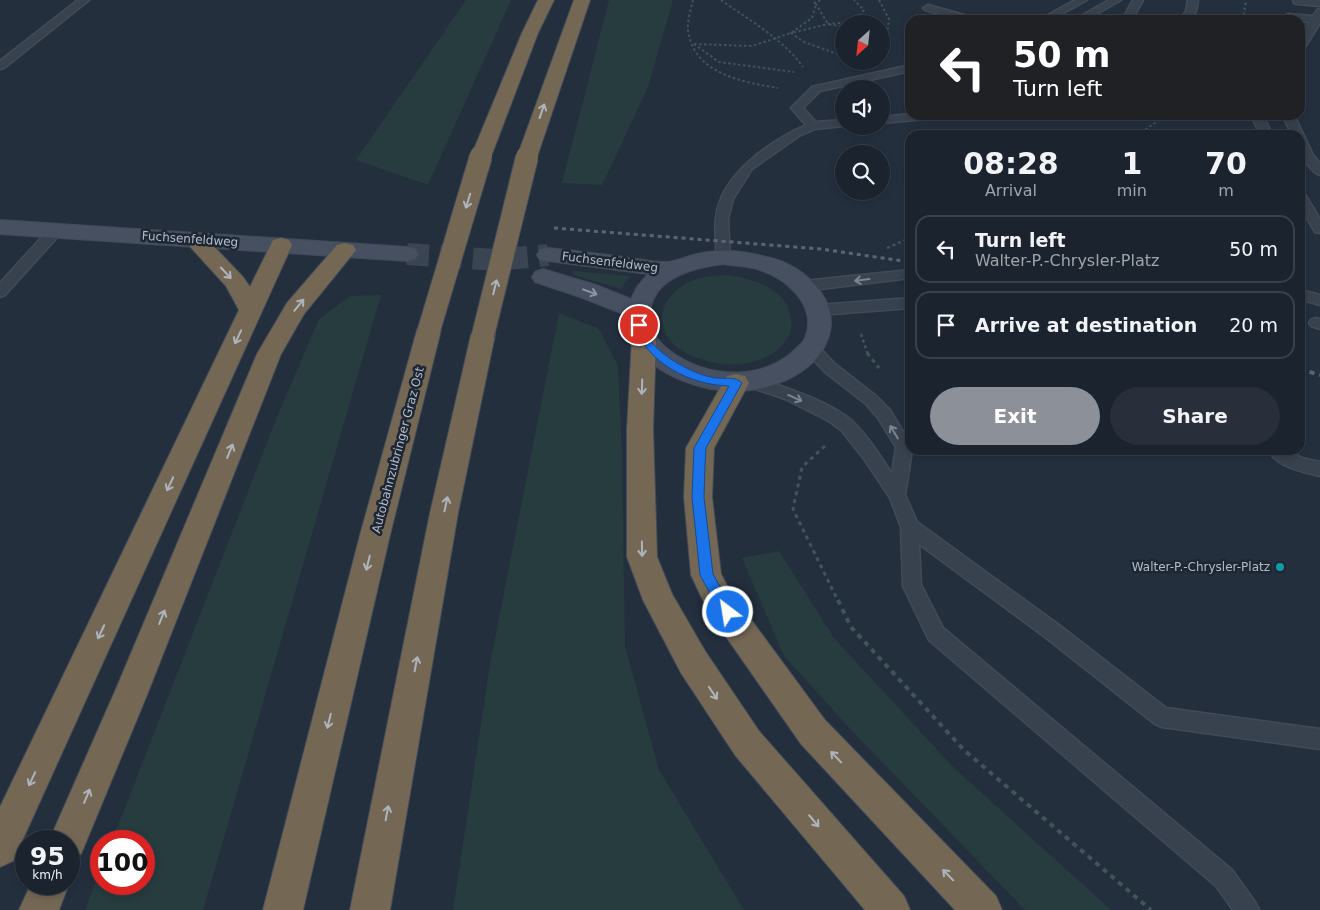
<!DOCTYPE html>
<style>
:root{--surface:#1b232e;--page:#282f3a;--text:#f1f3f6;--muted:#a0a4aa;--line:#39404a;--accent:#8c9099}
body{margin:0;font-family:"DejaVu Sans",sans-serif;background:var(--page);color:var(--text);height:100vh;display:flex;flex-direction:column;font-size:19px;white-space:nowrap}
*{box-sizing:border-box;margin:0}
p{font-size:16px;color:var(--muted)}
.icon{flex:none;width:28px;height:28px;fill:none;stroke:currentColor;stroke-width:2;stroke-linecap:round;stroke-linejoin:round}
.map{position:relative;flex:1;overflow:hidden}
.side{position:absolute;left:905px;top:130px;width:400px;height:325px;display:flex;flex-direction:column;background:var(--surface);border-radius:15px;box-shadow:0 2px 8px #0003,0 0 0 1px var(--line)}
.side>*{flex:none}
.top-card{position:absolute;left:905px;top:15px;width:400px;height:105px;border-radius:15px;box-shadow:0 2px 8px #0003,0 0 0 1px var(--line);background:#202124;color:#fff;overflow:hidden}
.needle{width:32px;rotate:207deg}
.tools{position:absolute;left:835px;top:15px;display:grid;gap:10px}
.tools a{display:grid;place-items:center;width:55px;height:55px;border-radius:50%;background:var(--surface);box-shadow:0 2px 8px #0003,0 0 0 1px var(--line);font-size:25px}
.speed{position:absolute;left:15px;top:830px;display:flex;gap:10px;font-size:25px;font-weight:700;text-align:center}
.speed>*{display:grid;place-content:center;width:65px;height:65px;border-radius:50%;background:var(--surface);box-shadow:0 2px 8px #0003,0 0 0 1px var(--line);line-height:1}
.speed small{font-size:12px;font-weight:400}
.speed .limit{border:8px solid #d22;background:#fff;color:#111}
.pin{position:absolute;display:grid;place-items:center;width:42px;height:42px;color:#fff;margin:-21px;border:2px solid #fff;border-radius:50%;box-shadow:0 1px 5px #0007}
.me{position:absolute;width:55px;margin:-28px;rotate:329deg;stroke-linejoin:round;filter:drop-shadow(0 0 4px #0008)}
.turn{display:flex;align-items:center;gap:18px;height:105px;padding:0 25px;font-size:22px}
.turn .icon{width:65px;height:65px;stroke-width:2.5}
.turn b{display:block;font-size:35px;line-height:42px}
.eta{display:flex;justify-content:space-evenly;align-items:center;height:85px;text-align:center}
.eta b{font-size:30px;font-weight:700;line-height:35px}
.cta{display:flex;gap:10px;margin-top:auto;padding:10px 25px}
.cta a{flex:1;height:58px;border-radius:30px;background:var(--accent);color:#fff;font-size:20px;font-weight:700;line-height:58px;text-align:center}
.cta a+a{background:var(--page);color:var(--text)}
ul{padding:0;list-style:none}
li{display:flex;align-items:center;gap:15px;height:68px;margin:0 10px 8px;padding:0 15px;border:2px solid var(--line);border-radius:15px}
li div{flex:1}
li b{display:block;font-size:19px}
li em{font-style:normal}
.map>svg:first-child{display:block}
</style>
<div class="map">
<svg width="1320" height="910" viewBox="0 0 1320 910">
<rect width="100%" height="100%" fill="#242f3e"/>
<!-- green -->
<g fill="#263c3f">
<polygon points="466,0 511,0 428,185 356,160"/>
<polygon points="609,0 673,0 648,87 602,185 562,183"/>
<polygon points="574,271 630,276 621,289 573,275"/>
<path d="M728,275c26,4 59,13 63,44 1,7 0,15 -5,21 -22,32 -74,29 -103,11 -31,-19 -26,-52 4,-68 13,-7 28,-7 41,-8z"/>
<polygon points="381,295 203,910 85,910 101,868 101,884 144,884 144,841 112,841 277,417 319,319 350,296"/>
<polygon points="559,313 599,329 618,366 622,454 625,646 659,770 744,910 453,910 490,664"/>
<polygon points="779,551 834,638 953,767 1111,910 1025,910 855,734 784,656 742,558"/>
</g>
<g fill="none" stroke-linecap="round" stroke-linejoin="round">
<!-- secondary-tunnel -->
<polyline stroke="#3a4453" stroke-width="22" stroke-dasharray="22 11" stroke-linecap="butt" points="407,254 497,260 548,255"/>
<!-- service casing -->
<g stroke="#414a57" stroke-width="3">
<g id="service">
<polygon points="78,0 89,0 4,68 0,69 0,61"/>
<polygon points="1075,0 1087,0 1051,20 1039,20"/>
<polygon points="1109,0 1121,0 1086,20 1074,20"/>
<polygon points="1133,0 1143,0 1132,20 1122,20"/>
<polygon points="1188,0 1198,0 1196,11 1190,20 1180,20 1186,11"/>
<polygon points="1293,0 1320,0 1320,6 1297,4 1294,3"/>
<polygon points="928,5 975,18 977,20 961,20 925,10 923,8"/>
<polygon points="1320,9 1320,23 1304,49 1300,50 1300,38 1309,22 1288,20 1283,17 1288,14 1313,16 1317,10"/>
<path d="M910,65v6l-90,20 -17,17 13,14 28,-2v6l-29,3 -16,7 -47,33 -19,30 -5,20 2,38 -7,4 -5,-1 -2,-3c1,-13 -2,-26 0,-39 4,-43 54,-77 90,-93l-15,-17 21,-21z"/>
<polygon points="910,114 910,115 945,115 939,118 881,123 881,117"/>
<polygon points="1251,115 1263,115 1272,135 1260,135"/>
<path d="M1282,115h12l19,40 7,8v12c-7,-2 -17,-15 -19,-23 -2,-5 -1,-12 -1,-17h-8z"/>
<polygon points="1300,192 1304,193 1320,219 1320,233 1315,232 1300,206"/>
<polygon points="57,225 63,229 62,232 5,295 0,297 0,283 52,226"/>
<polygon points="910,270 910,278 804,291 799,289 797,286 799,283 804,281"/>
<polygon points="1301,290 1320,295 1320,305 1300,299"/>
<polygon points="910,298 910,308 819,315 814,313 812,310 814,307 819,305"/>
<polygon points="1316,318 1320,319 1320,329 1311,326 1309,323 1311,320"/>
<path d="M811,343l5,1 19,20 41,32 14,14 20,33v7h2l-7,45 12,27 142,103 107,83 154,21v20l-158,-22 -7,-3 -110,-87 -126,-93 2,41 22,43 289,242 23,32 4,8h-26l-17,-24 -287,-246 -26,-54 -2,-59 -11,-29 -26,-39 -23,-29 -14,-10 -42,-21 -41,-14 -3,-4 3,-4 5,-2 5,2c30,10 75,24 98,44 16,15 28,35 40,53l4,-27 -18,-29 -12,-14 -41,-32 -19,-20 -2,-4 2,-4z"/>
<path d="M1268,450h21l13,8 18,4v14c-17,-4 -43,-9 -52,-26z"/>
</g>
</g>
<!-- secondary casing -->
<g stroke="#414a57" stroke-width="2">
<g id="secondary">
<polygon points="0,220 407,247 415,249 418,254 415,259 407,261 0,234"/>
<path d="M548,248c27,3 55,6 82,10 12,1 26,5 38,4 9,-1 20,-6 29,-8 25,-6 49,-3 74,4 23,6 44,21 55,43 8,18 6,33 -4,50 -17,26 -55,40 -85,40 -43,1 -111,-25 -111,-76l-46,-18 -45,-15 -3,-5 3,-5 8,-3 53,16 35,14 6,-12 11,-13 -108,-14 -3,-5 3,-5zM723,264c12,2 25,2 37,6 28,9 58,37 45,68 -3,7 -10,11 -15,16 -35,28 -86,22 -120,-3 -12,-9 -20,-20 -20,-35 0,-38 43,-48 73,-52z"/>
</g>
</g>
<!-- motorway casing -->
<g stroke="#434c59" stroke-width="2">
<g id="motorway">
<polygon points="538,0 554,0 538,33 492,154 489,158 482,160 475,158 472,154 522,33"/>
<polygon points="574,0 590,0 537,157 534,161 527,163 520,161 517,157"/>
<polygon points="195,233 203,235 243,277 250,287 273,240 281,238 289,240 292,245 13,861 0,867 0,807 239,310 226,286 184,240 187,235"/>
<polygon points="345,243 353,245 356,250 304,314 281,354 147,695 81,854 69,859 69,841 49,841 116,689 257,354 287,303 337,245"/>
<polygon points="429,322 438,324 441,330 390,535 303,910 263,910 360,535 417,330 420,324"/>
<polygon points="483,326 492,329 495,335 458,513 390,910 350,910 430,513 471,335 474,329"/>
<polygon points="644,329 653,332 656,338 653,429 657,557 672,594 705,651 759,731 904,896 910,910 865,910 735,755 681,673 643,600 627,557 627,429 632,338 635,332"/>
<polygon points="736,374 745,376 749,383 714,448 712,497 721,574 730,591 825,720 996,896 1002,910 955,910 801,744 708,611 691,575 684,497 686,448 727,376"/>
<polygon points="69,883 69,884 59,910 19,910 31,884"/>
</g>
</g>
<!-- path-far3 -->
<g stroke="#3f5557" stroke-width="2" stroke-dasharray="2.5 2.5" stroke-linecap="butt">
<path d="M693,0c-2,9 -6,21 -5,30 5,44 55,52 90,58"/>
<path d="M721,0c29,21 61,38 82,67"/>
<polyline points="820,0 816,4 828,24 844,27"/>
<polyline points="879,0 889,19 885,49"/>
<polyline points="1243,20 1246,0"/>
<polyline points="694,44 719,62 794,72"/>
<polyline points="694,44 752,46 791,33 812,18 816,4 812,0"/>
<polyline points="843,56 804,42 791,33 828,24 855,22 864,10 854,0"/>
<polyline points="1300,79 1305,70"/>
<polyline points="1300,91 1306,98"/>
<polyline points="1137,135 1167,115"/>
</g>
<!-- path-far2 -->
<g stroke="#3f5557" stroke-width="2.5" stroke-dasharray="3 3" stroke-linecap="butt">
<polyline points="887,248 910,238"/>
<polyline points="861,334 868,355"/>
</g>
<!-- path-far1 -->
<g stroke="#3f5557" stroke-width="3" stroke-dasharray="4 4" stroke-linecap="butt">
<polyline points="867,353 879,368"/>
<polyline points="825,446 802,467 793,509 838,601"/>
</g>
<!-- path -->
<polyline stroke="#3f5557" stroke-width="4" stroke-dasharray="5 5" stroke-linecap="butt" points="838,600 851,627 964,750 1151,910"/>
<!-- service -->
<use href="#service" fill="#38414e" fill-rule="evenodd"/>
<!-- secondary -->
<use href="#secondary" fill="#465061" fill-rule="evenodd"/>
<!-- motorway -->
<use href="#motorway" fill="#746855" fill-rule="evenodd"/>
<!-- rail-far1 -->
<polyline stroke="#5a6575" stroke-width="3" stroke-dasharray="4 4" stroke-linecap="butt" points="554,228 821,249 910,262"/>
<!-- rail -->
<polyline stroke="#5a6575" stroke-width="4" stroke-dasharray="5 5" stroke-linecap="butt" points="1300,369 1320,375"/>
<!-- motorway-bridge-far1 casing -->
<g stroke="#434c59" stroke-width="19" stroke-linecap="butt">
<polyline id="motorway-bridge-far1" points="481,158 482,154"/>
</g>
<!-- motorway-bridge casing -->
<g stroke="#434c59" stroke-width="24" stroke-linecap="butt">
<g id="motorway-bridge">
<polyline points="429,330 481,156"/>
<polyline points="483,335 527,157"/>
</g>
</g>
<!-- motorway-bridge-far1 -->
<use href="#motorway-bridge-far1" stroke="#746855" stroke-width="18"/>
<!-- motorway-bridge -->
<use href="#motorway-bridge" stroke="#746855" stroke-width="22"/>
</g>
<!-- one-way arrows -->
<defs><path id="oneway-shaft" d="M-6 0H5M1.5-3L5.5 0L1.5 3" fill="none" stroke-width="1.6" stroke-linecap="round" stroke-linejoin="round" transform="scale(1.25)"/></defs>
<g stroke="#aeb4bd">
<use href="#oneway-shaft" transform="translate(542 111) rotate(-71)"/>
<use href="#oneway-shaft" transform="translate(468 201) rotate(107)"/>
<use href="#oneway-shaft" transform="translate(226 273) rotate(47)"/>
<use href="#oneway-shaft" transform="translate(495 287) rotate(-76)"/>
<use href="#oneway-shaft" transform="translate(299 305) rotate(-51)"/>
<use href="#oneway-shaft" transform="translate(238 337) rotate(115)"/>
<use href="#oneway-shaft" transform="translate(642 387) rotate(92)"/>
<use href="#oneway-shaft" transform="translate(230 451) rotate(-68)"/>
<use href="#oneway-shaft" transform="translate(170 484) rotate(115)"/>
<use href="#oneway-shaft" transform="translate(446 504) rotate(-78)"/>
<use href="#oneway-shaft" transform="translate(642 549) rotate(89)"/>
<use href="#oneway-shaft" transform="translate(368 563) rotate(104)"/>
<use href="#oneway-shaft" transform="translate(162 617) rotate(-68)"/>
<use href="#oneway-shaft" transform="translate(101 632) rotate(115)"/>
<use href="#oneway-shaft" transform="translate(416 664) rotate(-79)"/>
<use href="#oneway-shaft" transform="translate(713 693) rotate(56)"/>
<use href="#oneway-shaft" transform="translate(329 721) rotate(104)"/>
<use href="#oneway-shaft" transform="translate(836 757) rotate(-134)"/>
<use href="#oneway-shaft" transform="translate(32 779) rotate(115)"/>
<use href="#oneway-shaft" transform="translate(87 796) rotate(-67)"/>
<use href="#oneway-shaft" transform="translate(387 813) rotate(-79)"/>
<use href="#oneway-shaft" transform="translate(814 821) rotate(50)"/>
<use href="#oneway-shaft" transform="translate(948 875) rotate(-134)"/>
</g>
<g stroke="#7c8592">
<use href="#oneway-shaft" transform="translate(862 280) rotate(173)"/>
<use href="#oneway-shaft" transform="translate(795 398) rotate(24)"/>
<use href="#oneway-shaft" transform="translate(894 432) rotate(-121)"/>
</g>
<use stroke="#8e96a5" href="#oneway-shaft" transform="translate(590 292) rotate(20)"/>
<!-- route -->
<path fill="#1a73e8" stroke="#114b97" d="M639,321l4,1c2,5 3,10 5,15 11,19 46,38 68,41 8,1 20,-2 26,5l-36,65 -1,17 -1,32 9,77 21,38 -2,5 -4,1 -5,-1 -23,-42 -8,-78 2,-49 35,-62c-39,-1 -82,-23 -95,-61z"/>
<!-- markers -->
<circle fill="#0f9aa8" stroke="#1d2633" stroke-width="2" cx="1280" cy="567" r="5"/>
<g text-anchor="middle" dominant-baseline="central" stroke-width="5" stroke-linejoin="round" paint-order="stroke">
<!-- street labels -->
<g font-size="12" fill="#b4bcc9" stroke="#1d2633">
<text transform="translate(190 239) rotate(4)">Fuchsenfeldweg</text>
<text transform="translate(610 262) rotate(7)">Fuchsenfeldweg</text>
<text transform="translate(398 450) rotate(-75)">Autobahnzubringer Graz Ost</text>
</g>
<!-- poi labels -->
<g font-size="12" fill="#b4bcc9" stroke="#1d2633" text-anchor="end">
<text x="1270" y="567">Walter-P.-Chrysler-Platz</text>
</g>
</g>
</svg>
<div class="tools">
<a><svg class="needle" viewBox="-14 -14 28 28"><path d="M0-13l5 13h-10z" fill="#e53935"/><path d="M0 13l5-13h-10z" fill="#a0a4aa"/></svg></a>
<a><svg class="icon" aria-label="sound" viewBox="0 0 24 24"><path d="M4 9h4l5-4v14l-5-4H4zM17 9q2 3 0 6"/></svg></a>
<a><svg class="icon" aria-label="search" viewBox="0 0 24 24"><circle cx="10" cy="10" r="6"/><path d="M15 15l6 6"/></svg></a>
</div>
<div class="speed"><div>95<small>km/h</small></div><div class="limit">100</div></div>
<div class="pin" style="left:639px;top:325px;background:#d93025"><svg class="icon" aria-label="arrive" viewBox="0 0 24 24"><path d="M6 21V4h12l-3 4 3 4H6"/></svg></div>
<svg class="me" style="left:728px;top:612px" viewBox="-20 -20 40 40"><circle r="17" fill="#1a73e8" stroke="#fff" stroke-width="3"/><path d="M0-11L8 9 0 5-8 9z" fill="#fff"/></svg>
<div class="top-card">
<div class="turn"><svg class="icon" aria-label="left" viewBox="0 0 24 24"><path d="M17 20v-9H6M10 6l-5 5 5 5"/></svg><div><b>50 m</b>Turn left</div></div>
</div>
<section class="side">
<div class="eta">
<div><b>08:28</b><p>Arrival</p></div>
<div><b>1</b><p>min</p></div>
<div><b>70</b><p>m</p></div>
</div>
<ul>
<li><svg class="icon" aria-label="left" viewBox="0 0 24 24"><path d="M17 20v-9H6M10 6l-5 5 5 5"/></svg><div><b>Turn left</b><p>Walter-P.-Chrysler-Platz</p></div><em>50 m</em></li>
<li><svg class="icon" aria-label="arrive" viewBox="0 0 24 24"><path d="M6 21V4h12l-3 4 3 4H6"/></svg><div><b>Arrive at destination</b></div><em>20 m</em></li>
</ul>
<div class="cta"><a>Exit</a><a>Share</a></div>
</section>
</div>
